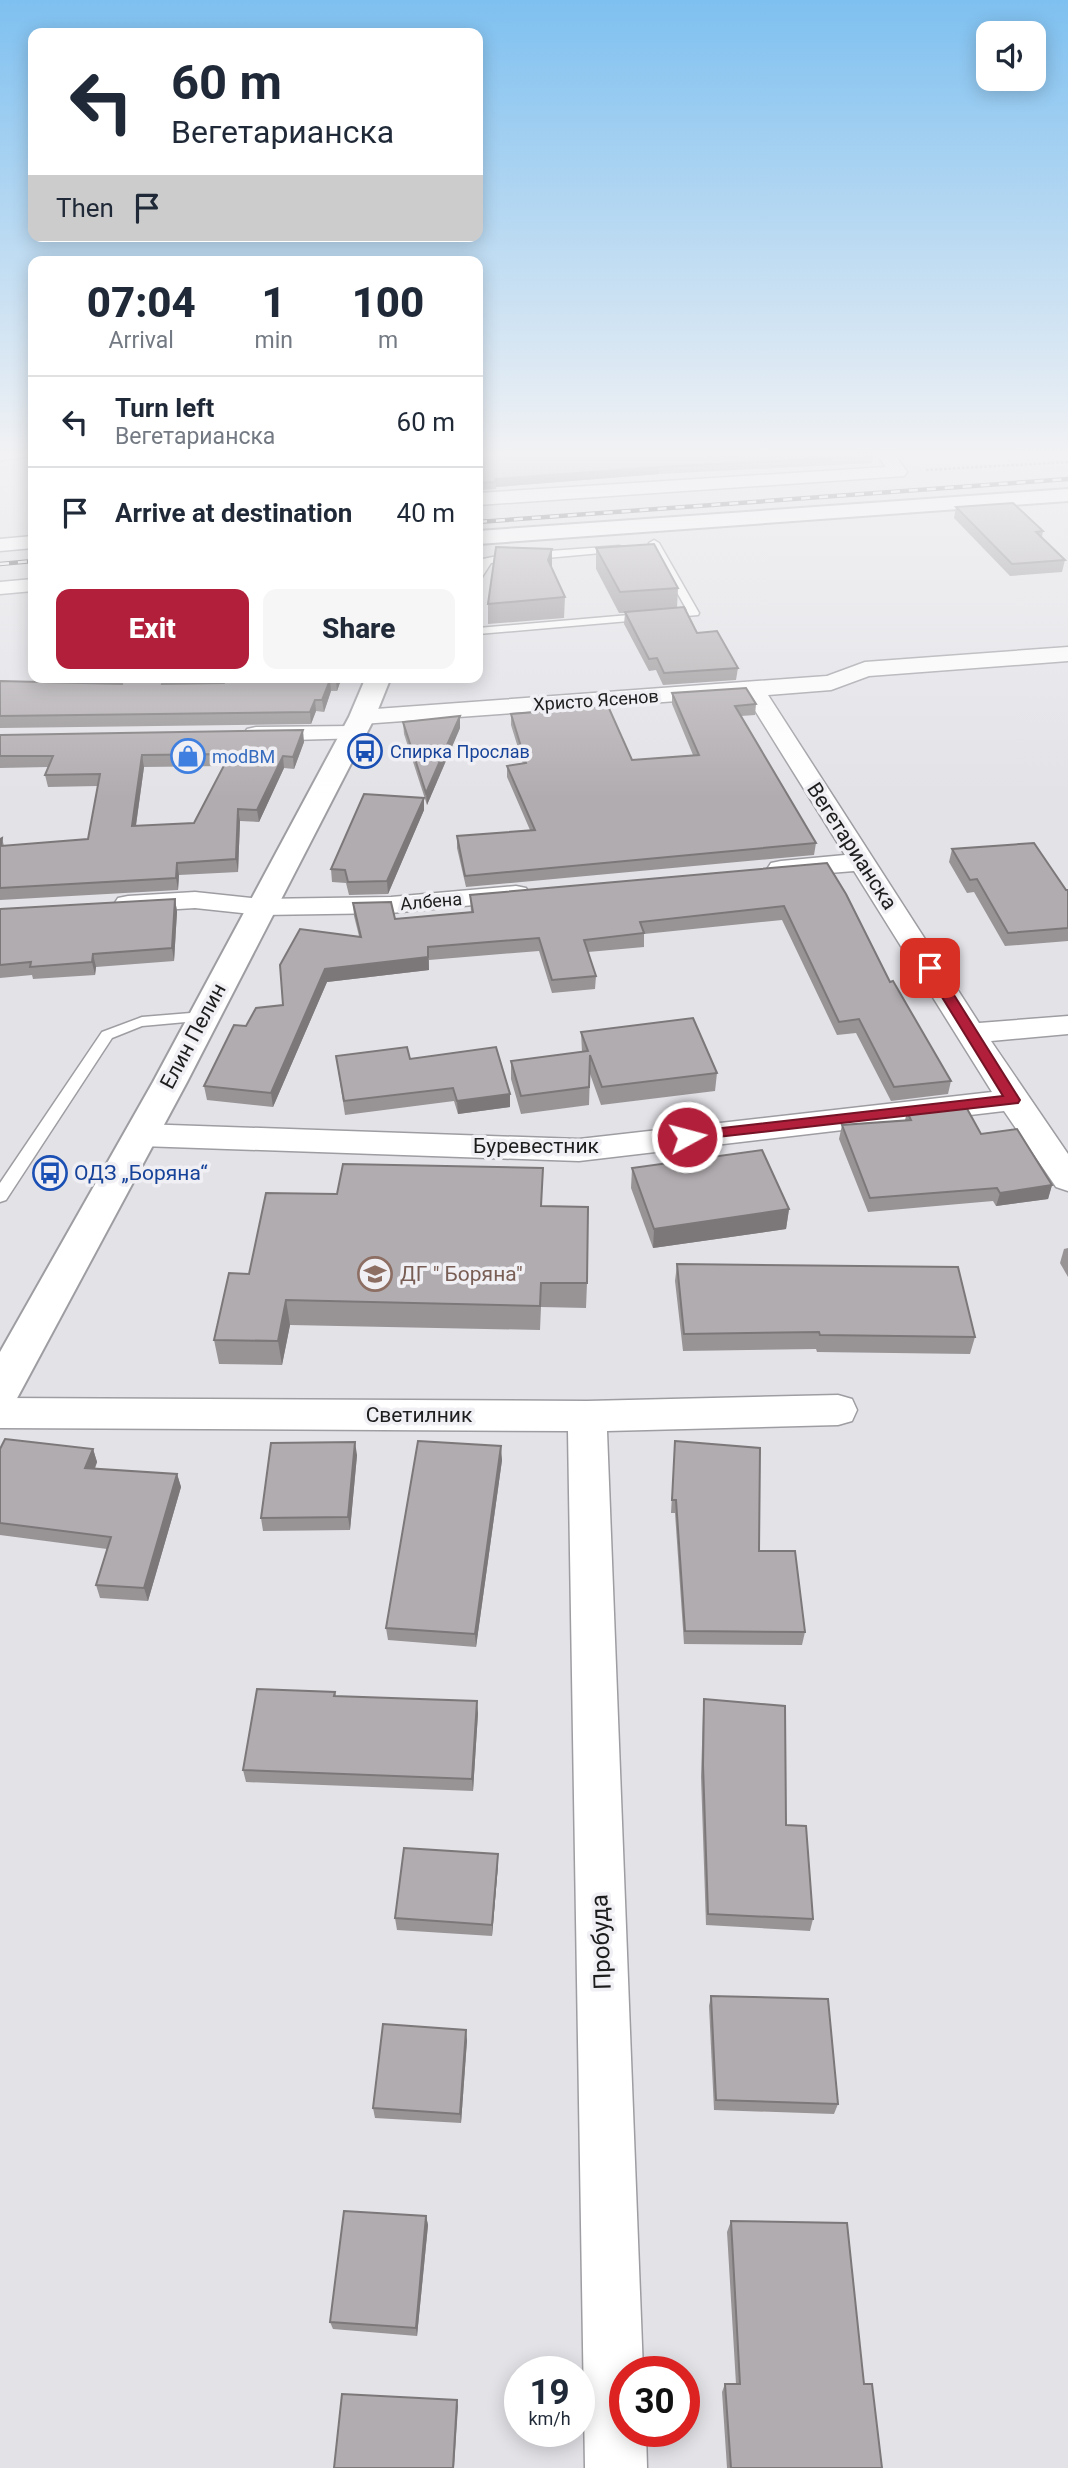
<!DOCTYPE html>
<meta charset="utf-8">
<style>
:root{--surface:#fff;--page:#f6f6f7;--text:#1f2937;--muted:#747a83;--line:#e0e1e3;--accent:#b21f3a}
body{margin:0;font-family:Roboto,sans-serif;background:var(--page);color:var(--text);height:100vh;display:flex;flex-direction:column;font-size:26px;white-space:nowrap}
*{box-sizing:border-box;margin:0}
p{font-size:23px;color:var(--muted)}
.icon{flex:none;width:38px;height:38px;fill:none;stroke:currentColor;stroke-width:2;stroke-linecap:round;stroke-linejoin:round}
.map{position:relative;flex:1;overflow:hidden}
.drawer{position:absolute;left:28px;top:256px;width:455px;height:427px;display:flex;flex-direction:column;background:var(--surface);border-radius:14px;box-shadow:0 4px 18px #0003}
.drawer>*{flex:none}
.banner{position:absolute;left:28px;top:28px;width:455px;height:214px;border-radius:14px;box-shadow:0 4px 18px #0003;background:#fff;color:var(--text);overflow:hidden}
.fabs{position:absolute;left:976px;top:21px;display:grid;gap:14px}
.fabs a{display:grid;place-items:center;width:70px;height:70px;border-radius:14px;background:var(--surface);box-shadow:0 4px 18px #0003;font-size:35px}
.speed{position:absolute;left:504px;top:2356px;display:flex;gap:14px;font-size:35px;font-weight:700;text-align:center}
.speed>*{display:grid;place-content:center;width:91px;height:91px;border-radius:50%;background:var(--surface);box-shadow:0 4px 18px #0003;line-height:1}
.speed small{font-size:18px;font-weight:400}
.speed .limit{border:10px solid #d22;background:#fff;color:#111}
.pin{position:absolute;display:grid;place-items:center;width:60px;height:60px;color:#fff;margin:-30px;border-radius:14px;box-shadow:0 4px 10px #0006}
.me{position:absolute;width:77px;margin:-38px;rotate:83deg;stroke-linejoin:round;filter:drop-shadow(0 0 5px #0008)}
.turn{display:flex;align-items:center;gap:24px;height:147px;padding:0 28px;font-size:32px}
.turn .icon{width:91px;height:91px;stroke-width:2.5}
.turn b{display:block;font-size:49px;line-height:60px}
.then{display:flex;align-items:center;height:66px;padding:0 28px;background:#0003;gap:14px;font-size:26px}
.eta{display:flex;justify-content:space-evenly;align-items:center;height:119px;text-align:center}
.eta b{font-size:42px;font-weight:800;line-height:49px}
.cta{display:flex;gap:14px;margin-top:auto;padding:14px 28px}
.cta a{flex:1;height:80px;border-radius:14px;background:var(--accent);color:#fff;font-size:28px;font-weight:800;line-height:80px;text-align:center}
.cta a+a{background:var(--page);color:var(--text)}
ul{padding:0;list-style:none}
li{display:flex;align-items:center;gap:21px;height:91px;padding:0 28px;border-top:2px solid var(--line)}
li div{flex:1}
li b{display:block;font-size:26px}
li em{font-style:normal}
.map>svg:first-child{display:block}
</style>
<div class="map">
<svg width="1068" height="2468" viewBox="0 0 1068 2468">
<rect width="100%" height="100%" fill="#e3e2e7"/>
<g fill="none" stroke-linecap="round" stroke-linejoin="round">
<!-- service casing -->
<g stroke="#9e9da2" stroke-width="3">
<g id="service">
<polygon points="654,540 659,543 699,613 698,615 478,634 478,628 687,610 649,543"/>
<polygon points="619,546 623,547 623,551 491,563 482,577 478,578 478,567 483,559 507,554"/>
<polygon points="203,1012 208,1014 211,1017 208,1020 142,1026 112,1038 6,1200 0,1202 0,1183 102,1032 142,1017"/>
</g>
</g>
<!-- minor casing -->
<g stroke="#9e9da2" stroke-width="3">
<g id="minor">
<polygon points="0,452 33,452 33,456 0,460"/>
<polygon points="875,452 893,452 907,472 904,476 478,505 478,493 886,467"/>
<polygon points="33,536 33,548 0,551 0,539"/>
<polygon points="33,579 33,591 0,594 0,582"/>
<polygon points="1068,647 1068,661 869,676 831,690 768,695 979,1023 1068,1016 1068,1034 991,1041 1068,1154 1068,1191 1056,1187 1004,1111 579,1161 141,1146 129,1143 125,1135 129,1127 141,1124 579,1139 992,1092 854,871 781,877 771,875 767,869 771,863 781,861 845,855 746,696 362,724 354,722 350,717 354,712 362,710 827,676 865,662"/>
<polygon points="354,726 363,728 366,733 363,738 256,741 247,739 244,734 247,729 256,727"/>
<polygon points="516,886 526,888 530,894 526,900 391,913 261,915 195,908 128,912 118,910 114,904 118,898 128,896 195,892 261,899 391,897"/>
<polygon points="838,1395 852,1399 857,1410 852,1421 838,1425 607,1431 643,2371 625,2371 625,2431 646,2431 647,2468 585,2468 568,1431 0,1428 0,1398 587,1401"/>
</g>
</g>
<!-- tertiary casing -->
<g stroke="#9e9da2" stroke-width="4">
<g id="tertiary">
<polygon points="1068,489 1068,501 478,544 478,531"/>
<polygon points="366,677 391,677 375,717 187,1082 15,1402 0,1406 0,1352 153,1082 349,717"/>
</g>
</g>
<!-- path -->
<polyline stroke="#79797b" stroke-width="2.5" stroke-dasharray="2.5 2" stroke-linecap="butt" points="926,470 1068,462"/>
<!-- service -->
<use href="#service" fill="#fff" fill-rule="evenodd"/>
<!-- minor -->
<use href="#minor" fill="#fff" fill-rule="evenodd"/>
<!-- tertiary -->
<use href="#tertiary" fill="#fff" fill-rule="evenodd"/>
<!-- rail casing -->
<g stroke="#5a5a5c" stroke-width="4.5">
<g id="rail">
<polyline points="478,522 1068,479"/>
<polyline points="0,564 33,561"/>
</g>
</g>
<!-- rail -->
<use href="#rail" stroke="#f0eff4" stroke-width="2.5" stroke-dasharray="9" stroke-linecap="butt"/>
</g>
<!-- wall -->
<g fill="#989496" fill-rule="evenodd">
<polygon points="478,452 873,456 872,463 659,474 496,487 496,489 478,490"/>
<polygon points="956,507 1043,531 1042,537 1065,560 1062,572 1010,576 954,518"/>
<polygon points="596,548 678,588 677,608 697,633 738,668 736,680 663,685 656,670 649,671 624,624 625,613 619,613 596,569"/>
<polygon points="552,569 565,597 564,618 488,624 488,604"/>
<polygon points="166,677 167,684 224,683 227,677 342,677 337,691 331,691 324,712 316,711 311,724 0,728 0,681 122,684"/>
<polygon points="672,693 756,704 755,715 741,716 816,843 814,855 466,887 457,848 457,836 530,830 507,777 507,766 523,764 511,725 511,714 632,760 693,755 672,704"/>
<polygon points="460,716 460,728 427,805 404,734 403,722"/>
<path d="M0,735l304,7 -10,27 -10,-1 -25,54 -19,-1 -2,51 -59,3 -1,15 -178,10v-61l2,-1 2,8 84,-7 10,-53 -50,1 -3,-12 3,-8 -48,1zM224,766l-30,57 -58,3 8,-59z"/>
<polygon points="424,798 424,810 388,894 349,895 346,883 332,882 331,869"/>
<polygon points="952,849 1068,890 1068,941 1005,946 974,892 967,893 949,862"/>
<polygon points="827,863 890,982 951,1081 948,1094 891,1101 856,1033 837,1035 782,920 644,934 644,947 588,952 596,976 595,989 552,993 539,951 429,960 429,970 327,982 273,1107 207,1100 204,1086 246,1026 283,1005 359,936 354,916 353,903 395,919 471,912 470,895"/>
<polygon points="175,899 177,912 174,961 96,967 95,975 33,979 32,975 0,978 0,909"/>
<polygon points="581,1032 717,1073 715,1091 601,1105 590,1074 589,1105 521,1114 511,1079 511,1061 582,1052"/>
<polygon points="336,1056 410,1059 510,1094 510,1107 458,1114 454,1101 345,1115"/>
<polygon points="907,1112 981,1134 1052,1185 1048,1199 996,1206 993,1201 868,1212 839,1139 842,1125 905,1120"/>
<polygon points="632,1168 789,1209 786,1229 653,1248 631,1188"/>
<polygon points="542,1206 587,1283 586,1308 541,1307 540,1330 290,1325 282,1365 219,1364 214,1340 249,1274"/>
<polygon points="1068,1248 1068,1277 1060,1263 1064,1249"/>
<polygon points="677,1264 975,1337 970,1354 817,1352 816,1349 683,1351 675,1281"/>
<polygon points="675,1441 759,1551 805,1632 802,1645 684,1644 675,1513 671,1513"/>
<polygon points="0,1449 93,1449 97,1462 95,1469 177,1474 181,1487 148,1601 100,1598 96,1585 107,1549 0,1535"/>
<polygon points="357,1455 350,1530 263,1531 261,1518"/>
<polygon points="502,1460 476,1647 388,1640 386,1628"/>
<polygon points="335,1692 336,1696 478,1713 473,1791 246,1782 243,1770"/>
<polygon points="704,1699 786,1825 813,1919 810,1931 706,1925 701,1777 703,1711"/>
<polygon points="498,1854 498,1865 492,1936 397,1930 395,1918"/>
<polygon points="711,1996 838,2104 834,2114 714,2110 709,2006"/>
<polygon points="467,2040 461,2123 375,2118 373,2108"/>
<polygon points="426,2216 428,2225 417,2336 333,2329 330,2322"/>
<polygon points="731,2221 864,2384 882,2468 727,2468 722,2392 725,2384 736,2384 727,2232"/>
</g>
<!-- shaded-wall -->
<g fill="#7c787a">
<polygon points="659,467 659,474 496,487 495,479"/>
<polygon points="552,549 552,569 548,560"/>
<polygon points="164,677 166,677 167,684 162,684"/>
<polygon points="337,677 342,677 337,691 336,680"/>
<polygon points="330,680 331,691 324,712 322,700"/>
<polygon points="315,700 316,711 311,724 310,712"/>
<polygon points="460,716 460,728 427,805 426,793"/>
<polygon points="303,730 304,742 294,769 293,757"/>
<polygon points="142,755 144,767 134,838 132,826"/>
<polygon points="283,756 284,768 259,822 257,810"/>
<polygon points="424,798 424,810 388,894 387,881"/>
<polygon points="238,809 240,821 238,872 236,859"/>
<polygon points="177,863 179,875 178,890 176,878"/>
<polygon points="175,899 177,912 174,961 172,948"/>
<polygon points="428,947 429,970 327,982 273,1107 271,1093 325,969"/>
<polygon points="93,954 96,967 95,975 92,962"/>
<polygon points="510,1094 510,1107 458,1114 457,1101"/>
<polygon points="1052,1185 1048,1199 996,1206 1000,1193"/>
<polygon points="789,1209 786,1229 653,1248 654,1229"/>
<polygon points="286,1300 290,1325 282,1365 278,1341"/>
<polygon points="355,1442 357,1455 350,1530 348,1517"/>
<polygon points="501,1446 502,1460 476,1647 475,1634"/>
<polygon points="93,1449 97,1462 89,1481 85,1468"/>
<polygon points="177,1474 181,1487 148,1601 144,1588"/>
<polygon points="477,1701 478,1713 473,1791 472,1779"/>
<polygon points="498,1854 498,1865 492,1936 492,1925"/>
<polygon points="466,2030 467,2040 461,2123 460,2114"/>
<polygon points="426,2216 428,2225 417,2336 416,2328"/>
<polygon points="457,2400 458,2406 454,2468 453,2468"/>
</g>
<!-- building -->
<g fill="#b1acaf" stroke="#7c787a" stroke-width="2" fill-rule="evenodd">
<polygon points="478,452 870,452 873,456 659,467 495,479 496,482 478,483"/>
<polygon points="1013,503 1043,531 1036,532 1065,560 1012,564 956,507"/>
<polygon points="654,544 678,588 620,592 596,548"/>
<polygon points="496,547 552,549 548,560 565,597 488,604"/>
<polygon points="684,607 697,633 717,631 738,668 664,673 657,658 649,659 625,612"/>
<polygon points="124,677 164,677 162,684 224,683 227,677 337,677 336,680 330,680 322,700 315,700 310,712 0,716 0,681 122,684"/>
<polygon points="746,688 756,704 735,706 816,843 465,876 457,836 535,830 507,766 526,763 511,714 608,706 632,760 699,755 672,693"/>
<polygon points="460,716 443,754 426,793 403,722"/>
<path d="M303,730l-10,27 -10,-1 -26,54 -19,-1 -2,50 -59,4 -1,15 -176,10v-49l2,-1 -1,8 87,-7 12,-65 -55,1 8,-19h-53v-21zM230,754l-36,69 -62,3 10,-71z"/>
<polygon points="364,794 424,798 387,881 348,882 345,870 331,869"/>
<polygon points="1034,843 1066,890 1068,890 1068,928 1008,933 977,879 970,880 952,849"/>
<polygon points="827,863 846,894 890,982 893,981 951,1081 894,1087 859,1019 839,1022 784,906 640,922 644,933 584,940 596,976 552,980 539,938 428,947 428,957 325,969 271,1093 204,1086 234,1025 246,1026 256,1008 283,1005 280,965 300,929 361,937 353,903 391,902 395,919 473,912 470,895"/>
<polygon points="175,899 172,948 93,954 92,962 30,967 31,962 0,965 0,909"/>
<polygon points="693,1018 717,1073 602,1087 590,1055 589,1087 521,1096 511,1061 588,1051 581,1032"/>
<polygon points="407,1047 410,1059 496,1047 510,1094 457,1101 453,1088 344,1101 336,1056"/>
<polygon points="965,1105 981,1134 1017,1129 1052,1185 1000,1193 997,1188 870,1198 842,1125 911,1120 907,1112"/>
<polygon points="762,1150 789,1209 654,1229 632,1168"/>
<polygon points="343,1164 543,1168 541,1206 588,1207 587,1283 541,1283 540,1306 286,1300 278,1341 214,1340 229,1273 249,1274 266,1193 337,1194"/>
<polygon points="677,1264 958,1267 975,1337 820,1335 819,1332 684,1334"/>
<polygon points="5,1439 93,1449 85,1468 177,1474 144,1588 96,1585 111,1537 0,1523 0,1449"/>
<polygon points="418,1441 501,1446 475,1634 386,1628"/>
<polygon points="675,1441 760,1448 759,1551 795,1551 805,1632 685,1631 676,1500 672,1500"/>
<polygon points="355,1442 348,1517 261,1518 271,1443"/>
<polygon points="257,1689 335,1692 334,1696 477,1701 472,1779 243,1770"/>
<polygon points="704,1699 785,1706 786,1825 806,1826 813,1919 708,1914 703,1765"/>
<polygon points="404,1848 498,1854 492,1925 395,1918"/>
<polygon points="711,1996 828,1999 838,2104 716,2100"/>
<polygon points="383,2024 466,2030 460,2114 373,2108"/>
<polygon points="344,2211 426,2216 416,2328 330,2322"/>
<polygon points="731,2221 847,2223 864,2384 872,2384 882,2468 731,2468 725,2384 740,2384"/>
<polygon points="342,2394 457,2400 453,2468 334,2468"/>
</g>
<!-- sky -->
<linearGradient id="sky" x2="0" y2="1"><stop stop-color="#7ec0f0"/><stop offset="0.57" stop-color="#f2f2f4"/><stop offset="1" stop-color="#f2f2f4" stop-opacity="0"/></linearGradient>
<rect width="1068" height="797" fill="url(#sky)"/>
<!-- route -->
<polygon fill="#b21f3a" stroke="#741426" stroke-width="2" points="930,964 937,968 1020,1100 1018,1103 682,1141 680,1137 682,1134 687,1132 1003,1096 924,968"/>
<!-- icons -->
<defs>
<g id="bus-ring" transform="scale(1.75)"><circle r="9.5" fill="#f0eff4" stroke="#1a4fb4" stroke-width="1.5"/><path d="M-5-6H5V4H4V6H2V4H-2V6H-4V4H-5ZM-3.5-4V0h7V-4ZM-3.5 1.2v1.5H-2V1.2ZM2 1.2v1.5H3.5V1.2Z" fill="#1a4fb4"/></g>
<g id="shop-ring" transform="scale(1.75)"><circle r="9.5" fill="#f0eff4" stroke="#3f7fe0" stroke-width="1.5"/><path d="M-5-2.5h2.3a2.7 3.5 0 0 1 5.4 0H5L5.5 6h-11ZM-1.5-2.5h3a1.5 2.3 0 0 0-3 0Z" fill="#3f7fe0"/></g>
<g id="school-ring" transform="scale(1.75)"><circle r="9.5" fill="#f0eff4" stroke="#8d6e63" stroke-width="1.5"/><path d="M0-5L7-2L0 1L-7-2ZM-4 1L0 2.5L4 1V4Q0 6-4 4Z" fill="#8d6e63"/></g>
</defs>
<g fill-rule="evenodd">
<use href="#bus-ring" x="365" y="751"/>
<use href="#shop-ring" x="188" y="756"/>
<use href="#bus-ring" x="50" y="1173"/>
<use href="#school-ring" x="375" y="1274"/>
</g>
<g text-anchor="middle" dominant-baseline="central" stroke-width="7" stroke-linejoin="round" paint-order="stroke">
<!-- far-street labels -->
<g font-size="18" fill="#1d1d1e" stroke="#f0eff4">
<text transform="translate(596 700) rotate(-4)">Христо Ясенов</text>
<text transform="translate(431 901) rotate(-5)">Албена</text>
</g>
<!-- far-transit labels -->
<g font-size="18" fill="#164399" stroke="#f0eff4" text-anchor="start">
<text x="390" y="751">Спирка Прослав</text>
</g>
<!-- far-shop labels -->
<g font-size="18" fill="#366cbe" stroke="#f0eff4" text-anchor="start">
<text x="212" y="756">modBM</text>
</g>
<!-- street labels -->
<g font-size="21" fill="#1d1d1e" stroke="#f0eff4">
<text transform="translate(852 846) rotate(57)">Вегетарианска</text>
<text transform="translate(193 1036) rotate(-62)">Елин Пелин</text>
<text x="536" y="1146">Буревестник</text>
<text x="419" y="1415">Светилник</text>
</g>
<!-- transit labels -->
<g font-size="21" fill="#164399" stroke="#f0eff4" text-anchor="start">
<text x="74" y="1173">ОДЗ „Боряна“</text>
</g>
<!-- education labels -->
<g font-size="21" fill="#785e54" stroke="#f0eff4" text-anchor="start">
<text x="400" y="1274">ДГ " Боряна"</text>
</g>
<!-- near-street labels -->
<g font-size="24" fill="#1d1d1e" stroke="#f0eff4">
<text transform="translate(601 1942) rotate(-92)">Пробуда</text>
</g>
</g>
</svg>
<div class="fabs">
<a><svg class="icon" aria-label="sound" viewBox="0 0 24 24"><path d="M4 9h4l5-4v14l-5-4H4zM17 9q2 3 0 6"/></svg></a>
</div>
<div class="speed"><div>19<small>km/h</small></div><div class="limit">30</div></div>
<div class="pin" style="left:930px;top:968px;background:#d93025"><svg class="icon" aria-label="arrive" viewBox="0 0 24 24"><path d="M6 21V4h12l-3 4 3 4H6"/></svg></div>
<svg class="me" style="left:687px;top:1137px" viewBox="-20 -20 40 40"><circle r="17" fill="#b21f3a" stroke="#fff" stroke-width="3"/><path d="M0-11L8 9 0 5-8 9z" fill="#fff"/></svg>
<div class="banner">
<div class="turn"><svg class="icon" aria-label="left" viewBox="0 0 24 24"><path d="M17 20v-9H6M10 6l-5 5 5 5"/></svg><div><b>60 m</b>Вегетарианска</div></div>
<div class="then">Then<svg class="icon" aria-label="arrive" viewBox="0 0 24 24"><path d="M6 21V4h12l-3 4 3 4H6"/></svg></div>
</div>
<section class="drawer">
<div class="eta">
<div><b>07:04</b><p>Arrival</p></div>
<div><b>1</b><p>min</p></div>
<div><b>100</b><p>m</p></div>
</div>
<ul>
<li><svg class="icon" aria-label="left" viewBox="0 0 24 24"><path d="M17 20v-9H6M10 6l-5 5 5 5"/></svg><div><b>Turn left</b><p>Вегетарианска</p></div><em>60 m</em></li>
<li><svg class="icon" aria-label="arrive" viewBox="0 0 24 24"><path d="M6 21V4h12l-3 4 3 4H6"/></svg><div><b>Arrive at destination</b></div><em>40 m</em></li>
</ul>
<div class="cta"><a>Exit</a><a>Share</a></div>
</section>
</div>
